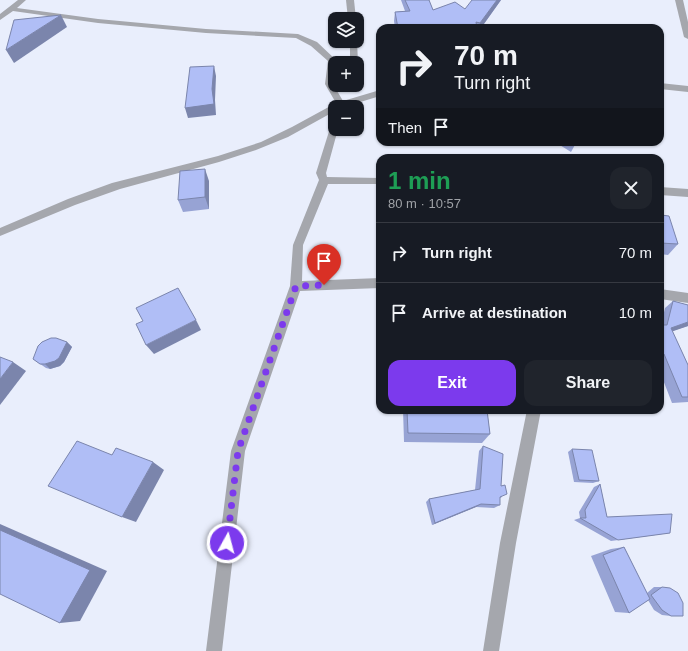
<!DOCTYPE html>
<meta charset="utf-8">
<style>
:root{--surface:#171b24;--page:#20242c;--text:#f1f3f6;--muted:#9ea1a6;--line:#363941;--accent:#7c3aed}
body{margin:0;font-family:Helvetica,sans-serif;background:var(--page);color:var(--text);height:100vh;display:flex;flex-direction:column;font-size:15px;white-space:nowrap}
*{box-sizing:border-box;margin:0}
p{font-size:13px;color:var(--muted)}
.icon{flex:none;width:22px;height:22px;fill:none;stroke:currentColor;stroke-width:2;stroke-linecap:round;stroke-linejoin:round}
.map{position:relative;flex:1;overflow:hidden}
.drawer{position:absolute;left:376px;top:154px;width:288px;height:260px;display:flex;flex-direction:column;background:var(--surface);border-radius:12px;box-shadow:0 1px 3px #0004}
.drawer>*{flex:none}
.hud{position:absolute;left:376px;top:24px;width:288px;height:122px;border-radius:12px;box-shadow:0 1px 3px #0004;background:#171b24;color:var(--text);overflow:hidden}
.fabs{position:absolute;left:328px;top:12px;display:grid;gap:8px}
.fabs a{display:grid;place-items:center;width:36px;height:36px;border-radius:8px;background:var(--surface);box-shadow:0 1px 3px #0004;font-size:20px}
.pin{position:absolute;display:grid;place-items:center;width:34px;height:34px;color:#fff;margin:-41px -17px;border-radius:50% 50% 50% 0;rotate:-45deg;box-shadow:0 0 4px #0007}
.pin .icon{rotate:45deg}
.me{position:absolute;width:44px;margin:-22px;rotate:7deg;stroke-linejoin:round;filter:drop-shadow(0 0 3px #0008)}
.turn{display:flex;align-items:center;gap:14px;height:84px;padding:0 12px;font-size:18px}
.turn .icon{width:52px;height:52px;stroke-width:2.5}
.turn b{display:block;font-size:28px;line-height:34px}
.then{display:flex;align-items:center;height:38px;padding:0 12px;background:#0003;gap:8px;font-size:15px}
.round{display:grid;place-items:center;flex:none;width:42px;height:42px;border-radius:12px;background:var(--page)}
.head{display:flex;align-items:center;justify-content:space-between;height:68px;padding:0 12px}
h1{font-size:24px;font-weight:600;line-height:30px;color:#1e9e55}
.action{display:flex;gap:8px;margin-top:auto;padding:8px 12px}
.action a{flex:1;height:46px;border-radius:12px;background:var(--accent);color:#fff;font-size:16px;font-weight:600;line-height:46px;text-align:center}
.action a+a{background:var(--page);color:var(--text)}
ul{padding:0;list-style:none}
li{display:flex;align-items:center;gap:12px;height:60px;padding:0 12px;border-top:1px solid var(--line)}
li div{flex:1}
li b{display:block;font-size:15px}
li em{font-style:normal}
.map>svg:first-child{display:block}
</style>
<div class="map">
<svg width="688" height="651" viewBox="0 0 688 651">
<rect width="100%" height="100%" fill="#e9eefc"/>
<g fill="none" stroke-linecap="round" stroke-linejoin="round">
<!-- street -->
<g fill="#a5a7ad" fill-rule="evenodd">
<polygon points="18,0 26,0 17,8 98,19 206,29 298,34 317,42 336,60 333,84 343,101 380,90 380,96 344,107 335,107 335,111 288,137 256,150 219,162 120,189 75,205 0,236 0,228 68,199 112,183 218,156 261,142 292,127 336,103 325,84 328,61 311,46 296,38 206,33 98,23 13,11 0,20 0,14"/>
<polygon points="346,0 354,0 356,19 348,19"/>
<polygon points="675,0 683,0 688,22 688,39 684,37"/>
<polygon points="357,40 358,63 357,64 357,63 350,63 350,41 357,41"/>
<polygon points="660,83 688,86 688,92 660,89"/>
<polygon points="335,122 335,129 338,129 326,173 327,177 380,178 380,184 328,184 303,245 302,281 380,278 380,288 300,291 245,451 222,651 206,651 231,451 290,286 293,245 319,180 316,173 331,125"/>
<polygon points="660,187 688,189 688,197 660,195"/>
<polygon points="660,289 688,293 688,303 660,299"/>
<polygon points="527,410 541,410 516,543 499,651 483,651 500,543"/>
</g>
</g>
<!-- wall -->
<g fill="#97a3d4">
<polygon points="401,0 429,0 433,10 465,9 501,0 481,28 395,28 394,21 395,12 405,11"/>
<polygon points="555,142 626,142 624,145 576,143 571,152"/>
<polygon points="209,181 209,209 183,212 178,200"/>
<polygon points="660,212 661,215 678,244 668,255 660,254"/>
<polygon points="673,301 688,305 688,326 672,331 688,365 688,402 672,403 660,372 660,325 661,325 665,308"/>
<polygon points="67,342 72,347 64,362 60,366 50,369 46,368 33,359"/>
<polygon points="403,410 487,410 490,434 482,443 404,442"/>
<polygon points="483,446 501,486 502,497 500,498 500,505 494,508 476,507 432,525 426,502 429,499 475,490 479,451"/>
<polygon points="572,449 599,481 593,483 574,482 568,452"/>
<polygon points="600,484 607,517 670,533 611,541 574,520 580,518 579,512 594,487"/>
<polygon points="624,547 647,593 654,587 662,587 671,616 662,615 654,610 648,600 629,613 615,612 591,556 611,549"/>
</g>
<!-- shaded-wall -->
<g fill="#7b85ac">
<polygon points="497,0 501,0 481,28 479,28 480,23"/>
<polygon points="61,15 67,27 14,63 6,50"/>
<polygon points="214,66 216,76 215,100 216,115 188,118 185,108"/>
<polygon points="205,169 209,181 209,209 205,197"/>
<polygon points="196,320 201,330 154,354 146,345"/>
<polygon points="688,322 688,326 662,335 671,328"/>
<polygon points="67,342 72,347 64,362 60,366 50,369 45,364"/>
<polygon points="13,362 26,371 0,405 0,379"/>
<polygon points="153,462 164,470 136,522 122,517"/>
<polygon points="481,504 476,507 432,525 435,523"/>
<polygon points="0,524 107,571 80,621 60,623 0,530"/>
</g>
<!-- building -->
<g fill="#b0bef6" stroke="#7b85ac">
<polygon points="405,0 429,0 433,10 455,2 465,9 472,0 497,0 480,23 476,22 477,28 398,28 395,12 410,11"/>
<polygon points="61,15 6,50 14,20"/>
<polygon points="214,66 212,89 214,104 185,108 190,67"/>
<polygon points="205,169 205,197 178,200 180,171"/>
<polygon points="660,212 661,215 669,216 678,244 660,243"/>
<polygon points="178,288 196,320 146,345 136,324 143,321 136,308"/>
<polygon points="673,301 688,305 688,322 671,328 688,365 688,397 682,397 664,354 660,354 660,325 667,325"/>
<polygon points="51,338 56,338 67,342 59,358 55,361 45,364 40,364 33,359 38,346 42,342"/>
<polygon points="0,357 13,362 0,379"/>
<polygon points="407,410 487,410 490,434 408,433"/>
<polygon points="77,441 112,455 116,448 153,462 122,517 48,486"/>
<polygon points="483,446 503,454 501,486 505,485 507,494 500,497 500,505 481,504 435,523 429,499 480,489"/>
<polygon points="572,449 592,450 599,481 579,480"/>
<polygon points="600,484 607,517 672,514 670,533 618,540 580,518 586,518 585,510"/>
<polygon points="0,530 90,570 60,623 0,594"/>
<polygon points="624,547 650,599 629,613 603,555"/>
<polygon points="662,587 670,588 678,593 683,603 683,616 671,616 662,610 651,595"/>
</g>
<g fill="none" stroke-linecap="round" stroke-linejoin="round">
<!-- route -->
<polyline stroke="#7c3aed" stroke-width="7" stroke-dasharray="0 12.6" points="227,543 238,451 296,286 324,285"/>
</g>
</svg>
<div class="fabs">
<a><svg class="icon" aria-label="layers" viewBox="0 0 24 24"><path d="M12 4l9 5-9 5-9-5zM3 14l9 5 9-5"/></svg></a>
<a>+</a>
<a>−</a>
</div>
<div class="pin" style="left:324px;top:285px;background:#d93025"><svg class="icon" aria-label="arrive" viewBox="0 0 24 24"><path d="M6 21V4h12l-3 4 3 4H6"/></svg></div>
<svg class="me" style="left:227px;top:543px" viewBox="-20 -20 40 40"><circle r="17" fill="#7c3aed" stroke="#fff" stroke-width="3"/><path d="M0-11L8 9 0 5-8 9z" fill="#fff"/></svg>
<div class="hud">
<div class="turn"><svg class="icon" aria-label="right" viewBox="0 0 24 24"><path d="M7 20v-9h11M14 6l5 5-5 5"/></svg><div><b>70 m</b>Turn right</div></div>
<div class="then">Then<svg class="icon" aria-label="arrive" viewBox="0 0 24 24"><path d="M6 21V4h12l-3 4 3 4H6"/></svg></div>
</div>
<section class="drawer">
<div class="head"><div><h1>1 min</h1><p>80 m · 10:57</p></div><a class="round"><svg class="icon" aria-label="close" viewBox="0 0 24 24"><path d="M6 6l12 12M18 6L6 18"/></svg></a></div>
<ul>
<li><svg class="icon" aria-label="right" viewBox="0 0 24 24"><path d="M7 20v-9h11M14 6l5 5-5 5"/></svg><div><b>Turn right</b></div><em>70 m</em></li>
<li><svg class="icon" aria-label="arrive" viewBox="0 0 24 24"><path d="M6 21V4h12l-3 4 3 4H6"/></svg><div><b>Arrive at destination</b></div><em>10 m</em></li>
</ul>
<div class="action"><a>Exit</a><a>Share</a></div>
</section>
</div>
